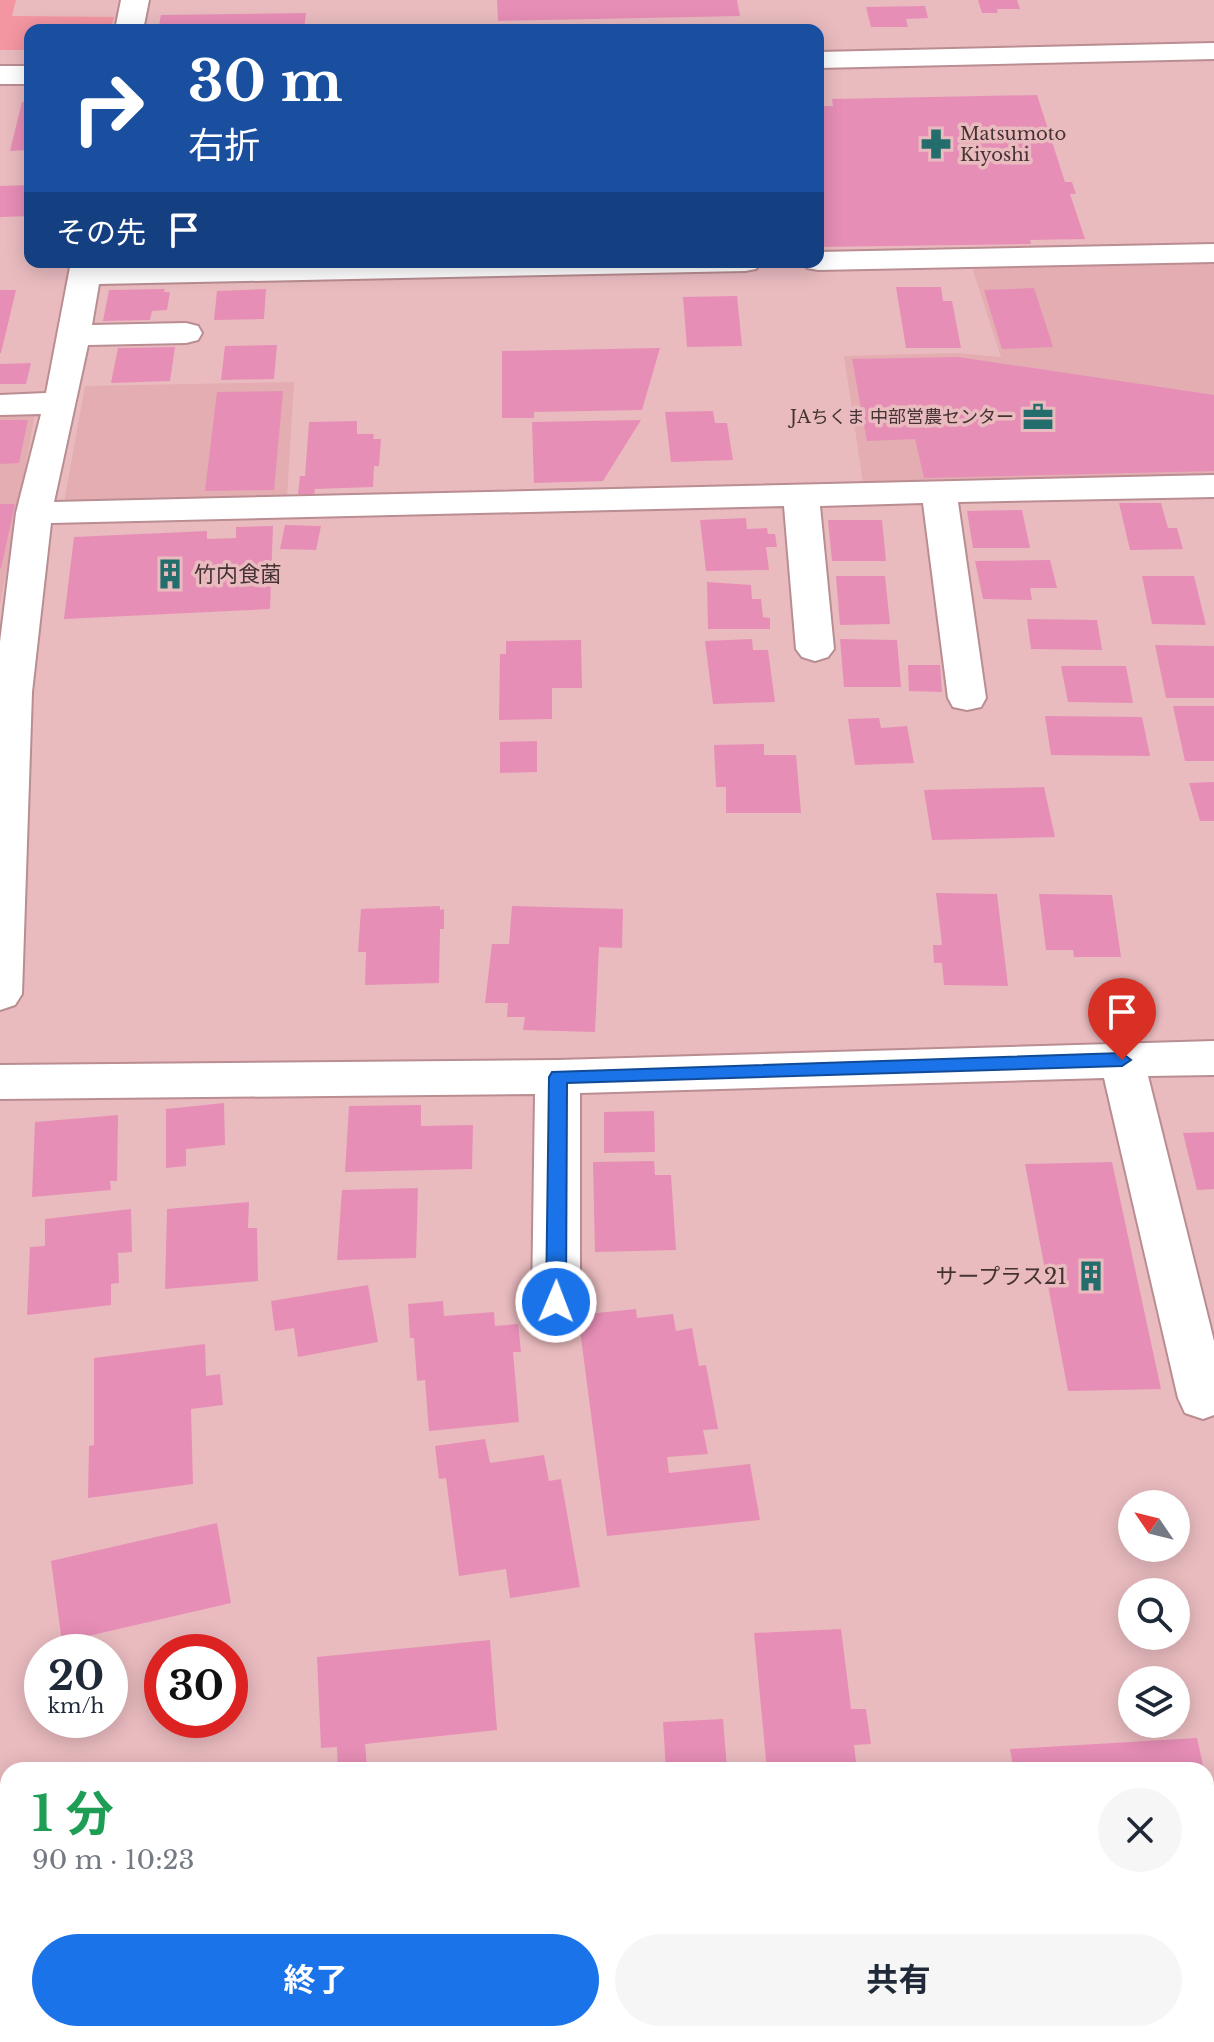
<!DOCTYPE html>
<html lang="ja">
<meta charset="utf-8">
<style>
:root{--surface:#fff;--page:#f6f6f7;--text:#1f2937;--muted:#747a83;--accent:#1a73e8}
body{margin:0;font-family:"Libre Baskerville","Noto Sans JP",serif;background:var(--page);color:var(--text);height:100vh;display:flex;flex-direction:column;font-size:30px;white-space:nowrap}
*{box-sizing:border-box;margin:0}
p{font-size:26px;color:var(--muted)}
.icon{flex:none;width:44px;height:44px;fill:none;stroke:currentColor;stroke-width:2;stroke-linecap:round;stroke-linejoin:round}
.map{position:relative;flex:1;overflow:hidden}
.details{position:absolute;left:0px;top:1762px;width:1214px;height:280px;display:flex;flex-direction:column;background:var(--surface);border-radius:24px 24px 0 0;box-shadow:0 4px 20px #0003}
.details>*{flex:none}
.banner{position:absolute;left:24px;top:24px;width:800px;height:244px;border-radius:16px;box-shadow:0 4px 20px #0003;background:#1a4fa0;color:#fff;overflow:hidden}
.needle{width:52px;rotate:305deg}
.buttons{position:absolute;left:1118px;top:1490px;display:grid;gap:16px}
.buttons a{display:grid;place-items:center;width:72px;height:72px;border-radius:50%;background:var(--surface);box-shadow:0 4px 20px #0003;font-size:40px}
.speed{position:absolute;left:24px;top:1634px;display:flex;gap:16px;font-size:40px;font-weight:700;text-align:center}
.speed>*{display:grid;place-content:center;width:104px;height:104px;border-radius:50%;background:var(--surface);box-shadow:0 4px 20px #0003;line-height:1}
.speed small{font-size:20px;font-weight:400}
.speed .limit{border:12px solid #d22;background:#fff;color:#111}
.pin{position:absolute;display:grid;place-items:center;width:68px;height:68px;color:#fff;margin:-82px -34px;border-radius:50% 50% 50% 0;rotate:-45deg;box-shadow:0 0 8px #0007}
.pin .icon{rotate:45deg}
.me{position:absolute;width:88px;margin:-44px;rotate:1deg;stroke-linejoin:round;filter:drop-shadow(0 0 6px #0008)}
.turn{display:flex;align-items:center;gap:28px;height:168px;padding:0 32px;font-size:36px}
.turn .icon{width:104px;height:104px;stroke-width:2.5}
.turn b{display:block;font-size:56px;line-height:68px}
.then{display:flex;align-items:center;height:76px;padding:0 32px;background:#0003;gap:16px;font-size:30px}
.round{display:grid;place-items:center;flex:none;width:84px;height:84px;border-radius:42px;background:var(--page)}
.head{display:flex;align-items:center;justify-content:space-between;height:136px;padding:0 32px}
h1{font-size:48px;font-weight:700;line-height:60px;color:#1e9e55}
.primary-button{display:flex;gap:16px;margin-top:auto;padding:16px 32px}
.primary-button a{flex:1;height:92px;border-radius:48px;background:var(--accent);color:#fff;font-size:32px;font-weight:700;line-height:92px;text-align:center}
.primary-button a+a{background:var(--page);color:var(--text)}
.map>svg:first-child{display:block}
</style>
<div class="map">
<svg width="1214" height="2042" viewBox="0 0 1214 2042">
<rect width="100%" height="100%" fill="#e9bbbf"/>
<!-- built -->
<g fill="#e3adb2">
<polygon points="1214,262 1214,475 863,483 844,356 958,353 1001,357 972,267"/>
<polygon points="294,382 287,497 64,502 85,386"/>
<polygon points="35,414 0,605 0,416"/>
</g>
<!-- green -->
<polygon fill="#f496a2" points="0,0 16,0 12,16 114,17 110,30 30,30 30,50 0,50"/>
<!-- building -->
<g fill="#e78eb6">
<polygon points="497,0 737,0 740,16 498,21"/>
<polygon points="978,0 1017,0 1020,9 997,9 998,13 982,13"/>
<polygon points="925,6 928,18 906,19 908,27 871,27 866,7"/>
<polygon points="306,13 304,30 158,30 161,15"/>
<polygon points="1037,95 1065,182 1072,182 1076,194 1070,194 1085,239 1030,240 1031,244 818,247 818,106 833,106 832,99"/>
<polygon points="22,102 30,102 30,150 10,151"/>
<polygon points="30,185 30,216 0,217 0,186"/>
<polygon points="896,287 941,287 943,301 952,301 961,348 906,348"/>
<polygon points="1034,288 1053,347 1002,349 984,290"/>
<polygon points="165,289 164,292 170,292 167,310 152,311 150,320 103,321 109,290"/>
<polygon points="266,289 264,319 214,320 217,291"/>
<polygon points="0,290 16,290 1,353 0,353"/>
<polygon points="737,296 742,346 687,347 683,297"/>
<polygon points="277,345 274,379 221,380 225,346"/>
<polygon points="175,347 170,381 111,383 118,348"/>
<polygon points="660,348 642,410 534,412 534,418 502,418 502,351"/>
<polygon points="958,357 1214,395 1214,471 924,478 915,439 867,441 852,359"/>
<polygon points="31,363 26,384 0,384 0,364"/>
<polygon points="283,391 274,490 205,491 217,392"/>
<polygon points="713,411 715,423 727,423 733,460 671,462 665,412"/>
<polygon points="0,420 28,420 19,463 0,464"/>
<polygon points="641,420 603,481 534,483 532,422"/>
<polygon points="357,421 357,434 374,434 373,439 381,439 379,466 374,466 373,487 315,489 314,494 298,494 300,476 305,476 309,422"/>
<polygon points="1119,503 1161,503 1168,528 1177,528 1183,549 1130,550"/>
<polygon points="0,504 15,504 1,568 0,568"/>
<polygon points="1022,510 1030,548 973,548 967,511"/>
<polygon points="746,518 747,529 767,528 768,534 775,534 777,547 766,547 769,570 706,571 700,520"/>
<polygon points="828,520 882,520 886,561 832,561"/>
<polygon points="285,525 321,526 316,550 280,549"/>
<polygon points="273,526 270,609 64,619 74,537 207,531 207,539 236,538 236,527"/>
<polygon points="1050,560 1057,588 1030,588 1032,600 983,599 975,561"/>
<polygon points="836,576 885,576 890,624 840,625"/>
<polygon points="1142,576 1194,576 1206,625 1152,624"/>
<polygon points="707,582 751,585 752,599 761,599 763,617 770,618 770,629 708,629"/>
<polygon points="1027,619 1097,620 1102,650 1031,649"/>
<polygon points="752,639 753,650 768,650 775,702 713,704 705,641"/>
<polygon points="840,639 897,640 901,687 844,687"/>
<polygon points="581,640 582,688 552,688 552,719 499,720 500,654 506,654 506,641"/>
<polygon points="1155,645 1214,646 1214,698 1166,698"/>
<polygon points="908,665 940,665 942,692 909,691"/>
<polygon points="1061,666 1126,666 1133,703 1068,702"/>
<polygon points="1173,706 1214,706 1214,761 1185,761"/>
<polygon points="1045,716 1142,717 1150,756 1051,755"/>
<polygon points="879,718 881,728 907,726 914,763 855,765 848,719"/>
<polygon points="537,741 537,772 500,773 500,742"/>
<polygon points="764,744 764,755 796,755 801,813 726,813 726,787 716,787 714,745"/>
<polygon points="1214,782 1214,821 1200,821 1189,783"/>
<polygon points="1044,787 1055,837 932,840 924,790"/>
<polygon points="936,893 997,894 1008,986 944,985 942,963 934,963 933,945 942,945"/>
<polygon points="1039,894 1112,895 1121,957 1074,957 1073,950 1046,950"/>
<polygon points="440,906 440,910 444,909 444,929 440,929 439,983 365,985 366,952 358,952 361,909"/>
<polygon points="512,906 623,909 622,948 599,947 595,1032 523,1030 525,1017 507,1017 508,1003 485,1003 492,944 509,944"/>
<polygon points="224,1103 225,1145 186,1149 186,1166 166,1168 166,1109"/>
<polygon points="421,1105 421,1126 473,1125 472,1169 345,1172 349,1106"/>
<polygon points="654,1111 655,1152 604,1153 604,1112"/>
<polygon points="118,1115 117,1181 110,1181 111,1190 32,1197 35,1122"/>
<polygon points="1214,1132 1214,1189 1197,1190 1183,1133"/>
<polygon points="654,1161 655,1175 671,1175 676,1250 595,1252 593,1162"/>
<polygon points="1112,1162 1161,1389 1068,1391 1025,1164"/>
<polygon points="418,1188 416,1258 337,1260 342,1190"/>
<polygon points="249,1202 248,1228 257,1228 258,1281 165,1289 167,1209"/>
<polygon points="131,1209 132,1252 118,1253 119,1283 111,1284 111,1305 27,1315 30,1247 45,1246 45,1219"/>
<polygon points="368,1285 378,1342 298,1357 294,1328 275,1331 271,1301"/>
<polygon points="443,1301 444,1316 494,1312 495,1326 518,1324 521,1352 513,1352 519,1422 429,1431 425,1380 417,1381 414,1338 410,1338 408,1304"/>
<polygon points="636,1309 637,1318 673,1314 676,1331 692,1328 699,1366 706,1365 718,1429 703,1430 708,1454 667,1457 669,1473 750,1464 760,1520 607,1536 578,1315"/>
<polygon points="205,1344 206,1376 220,1374 223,1405 191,1409 193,1484 88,1498 89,1446 94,1445 94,1358"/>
<polygon points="485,1439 490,1463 544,1455 549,1481 561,1479 580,1587 510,1598 506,1569 459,1576 446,1478 439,1479 435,1446"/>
<polygon points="217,1523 231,1603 62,1642 51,1561"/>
<polygon points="841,1629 851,1709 866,1709 871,1744 854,1745 857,1770 767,1770 754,1633"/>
<polygon points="490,1640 497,1730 365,1744 367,1767 343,1770 338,1770 337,1747 321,1748 317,1657"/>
<polygon points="723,1719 727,1770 666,1770 663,1722"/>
<polygon points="1197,1738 1204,1770 1014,1770 1010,1749"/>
<polygon points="1206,1786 1214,1815 1214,1861 1206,1862"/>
<polygon points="1206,1952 1214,1952 1214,2042 1152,2042 1151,2034 1206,2034"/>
<polygon points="220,2034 274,2034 274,2042 173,2042"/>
<polygon points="379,2034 494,2034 494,2042 378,2042"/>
<rect x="554" y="2034" width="109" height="8"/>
<polygon points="818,2034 960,2034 961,2042 819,2042"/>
</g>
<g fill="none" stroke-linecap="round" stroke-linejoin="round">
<!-- minor casing -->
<g stroke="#b98d92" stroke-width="4">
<g id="minor">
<polygon points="121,0 149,0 143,30 115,30"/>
<polygon points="1214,244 1214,262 818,270 807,268 803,262 818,262 818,252"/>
<polygon points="71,262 103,262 102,265 761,262 756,269 745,271 99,284 92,325 186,323 198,326 202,333 198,340 186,343 88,345 54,502 1214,475 1214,497 958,502 986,698 981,707 967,710 953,707 948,698 923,503 820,506 834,649 828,657 815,661 802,657 796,649 784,506 51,523 32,692 22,994 15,1005 0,1010 0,642 16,513 41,414 0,415 0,395 46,393"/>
<polygon points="1214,1041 1214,1075 1148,1076 1214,1341 1214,1415 1203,1419 1185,1413 1178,1398 1104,1078 580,1093 580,1302 573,1316 556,1322 539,1316 532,1302 535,1094 0,1099 0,1065 558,1060"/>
</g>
</g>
<!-- tertiary casing -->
<g stroke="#b98d92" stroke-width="4">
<g id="tertiary">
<polygon points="1214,43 1214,59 818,68 818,52"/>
<rect x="0" y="66" width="30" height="18"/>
</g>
</g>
<!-- minor -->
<use href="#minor" fill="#fff" fill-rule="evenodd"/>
<!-- tertiary -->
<use href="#tertiary" fill="#fff" fill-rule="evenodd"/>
</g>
<!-- route -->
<polygon fill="#1a73e8" stroke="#114b97" stroke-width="2" points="1122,1053 1131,1060 1122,1066 567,1083 566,1302 564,1307 549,1307 546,1302 549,1077 552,1072"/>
<!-- icons -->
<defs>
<g id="pharmacy-bare" transform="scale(2.4)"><path d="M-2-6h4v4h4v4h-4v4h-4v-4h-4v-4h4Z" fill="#236e6c" stroke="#e9bbbf" stroke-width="2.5" paint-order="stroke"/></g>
<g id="office-bare" transform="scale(2.4)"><path d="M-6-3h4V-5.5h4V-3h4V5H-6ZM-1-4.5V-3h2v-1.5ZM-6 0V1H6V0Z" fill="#236e6c" stroke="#e9bbbf" stroke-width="2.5" paint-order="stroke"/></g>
<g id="building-bare" transform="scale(2.4)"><path d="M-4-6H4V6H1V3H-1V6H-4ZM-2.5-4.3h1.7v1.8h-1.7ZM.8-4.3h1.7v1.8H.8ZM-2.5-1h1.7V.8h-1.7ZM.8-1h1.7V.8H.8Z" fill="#236e6c" stroke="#e9bbbf" stroke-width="2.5" paint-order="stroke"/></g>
</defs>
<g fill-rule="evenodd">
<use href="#pharmacy-bare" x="936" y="144"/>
<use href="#office-bare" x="1038" y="417"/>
<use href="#building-bare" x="170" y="574"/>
<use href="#building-bare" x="1091" y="1276"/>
</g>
<g text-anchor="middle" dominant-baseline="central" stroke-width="7" stroke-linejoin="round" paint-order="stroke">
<!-- far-poi labels -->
<g font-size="18" fill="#453334" stroke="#e9bbbf" text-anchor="start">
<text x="960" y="134">Matsumoto<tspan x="960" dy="21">Kiyoshi</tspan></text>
<text x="1014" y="417" text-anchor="end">JAちくま 中部営農センター</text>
</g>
<!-- poi labels -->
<g font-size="22" fill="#453334" stroke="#e9bbbf" text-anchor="start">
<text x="194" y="574">竹内食菌</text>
<text x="1067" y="1276" text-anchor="end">サープラス21</text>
</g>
</g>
</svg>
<div class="buttons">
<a><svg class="needle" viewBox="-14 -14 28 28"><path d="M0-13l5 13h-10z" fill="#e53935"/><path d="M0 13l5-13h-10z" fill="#747a83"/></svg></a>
<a><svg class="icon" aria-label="search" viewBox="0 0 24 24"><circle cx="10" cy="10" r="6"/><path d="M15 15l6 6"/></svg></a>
<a><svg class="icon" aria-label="layers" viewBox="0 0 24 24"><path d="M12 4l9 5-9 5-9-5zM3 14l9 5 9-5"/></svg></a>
</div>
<div class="speed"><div>20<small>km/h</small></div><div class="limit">30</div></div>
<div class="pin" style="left:1122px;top:1060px;background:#d93025"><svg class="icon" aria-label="arrive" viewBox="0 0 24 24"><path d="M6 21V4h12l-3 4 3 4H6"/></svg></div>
<svg class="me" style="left:556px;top:1302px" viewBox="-20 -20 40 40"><circle r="17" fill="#1a73e8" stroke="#fff" stroke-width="3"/><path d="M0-11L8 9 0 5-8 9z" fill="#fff"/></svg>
<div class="banner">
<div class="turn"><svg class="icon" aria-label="right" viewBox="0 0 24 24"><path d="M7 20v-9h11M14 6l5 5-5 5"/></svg><div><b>30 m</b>右折</div></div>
<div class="then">その先<svg class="icon" aria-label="arrive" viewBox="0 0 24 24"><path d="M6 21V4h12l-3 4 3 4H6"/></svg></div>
</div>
<section class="details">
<div class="head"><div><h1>1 分</h1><p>90 m · 10:23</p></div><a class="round"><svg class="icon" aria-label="close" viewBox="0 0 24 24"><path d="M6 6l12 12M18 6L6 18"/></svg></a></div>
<div class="primary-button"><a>終了</a><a>共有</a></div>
</section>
</div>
